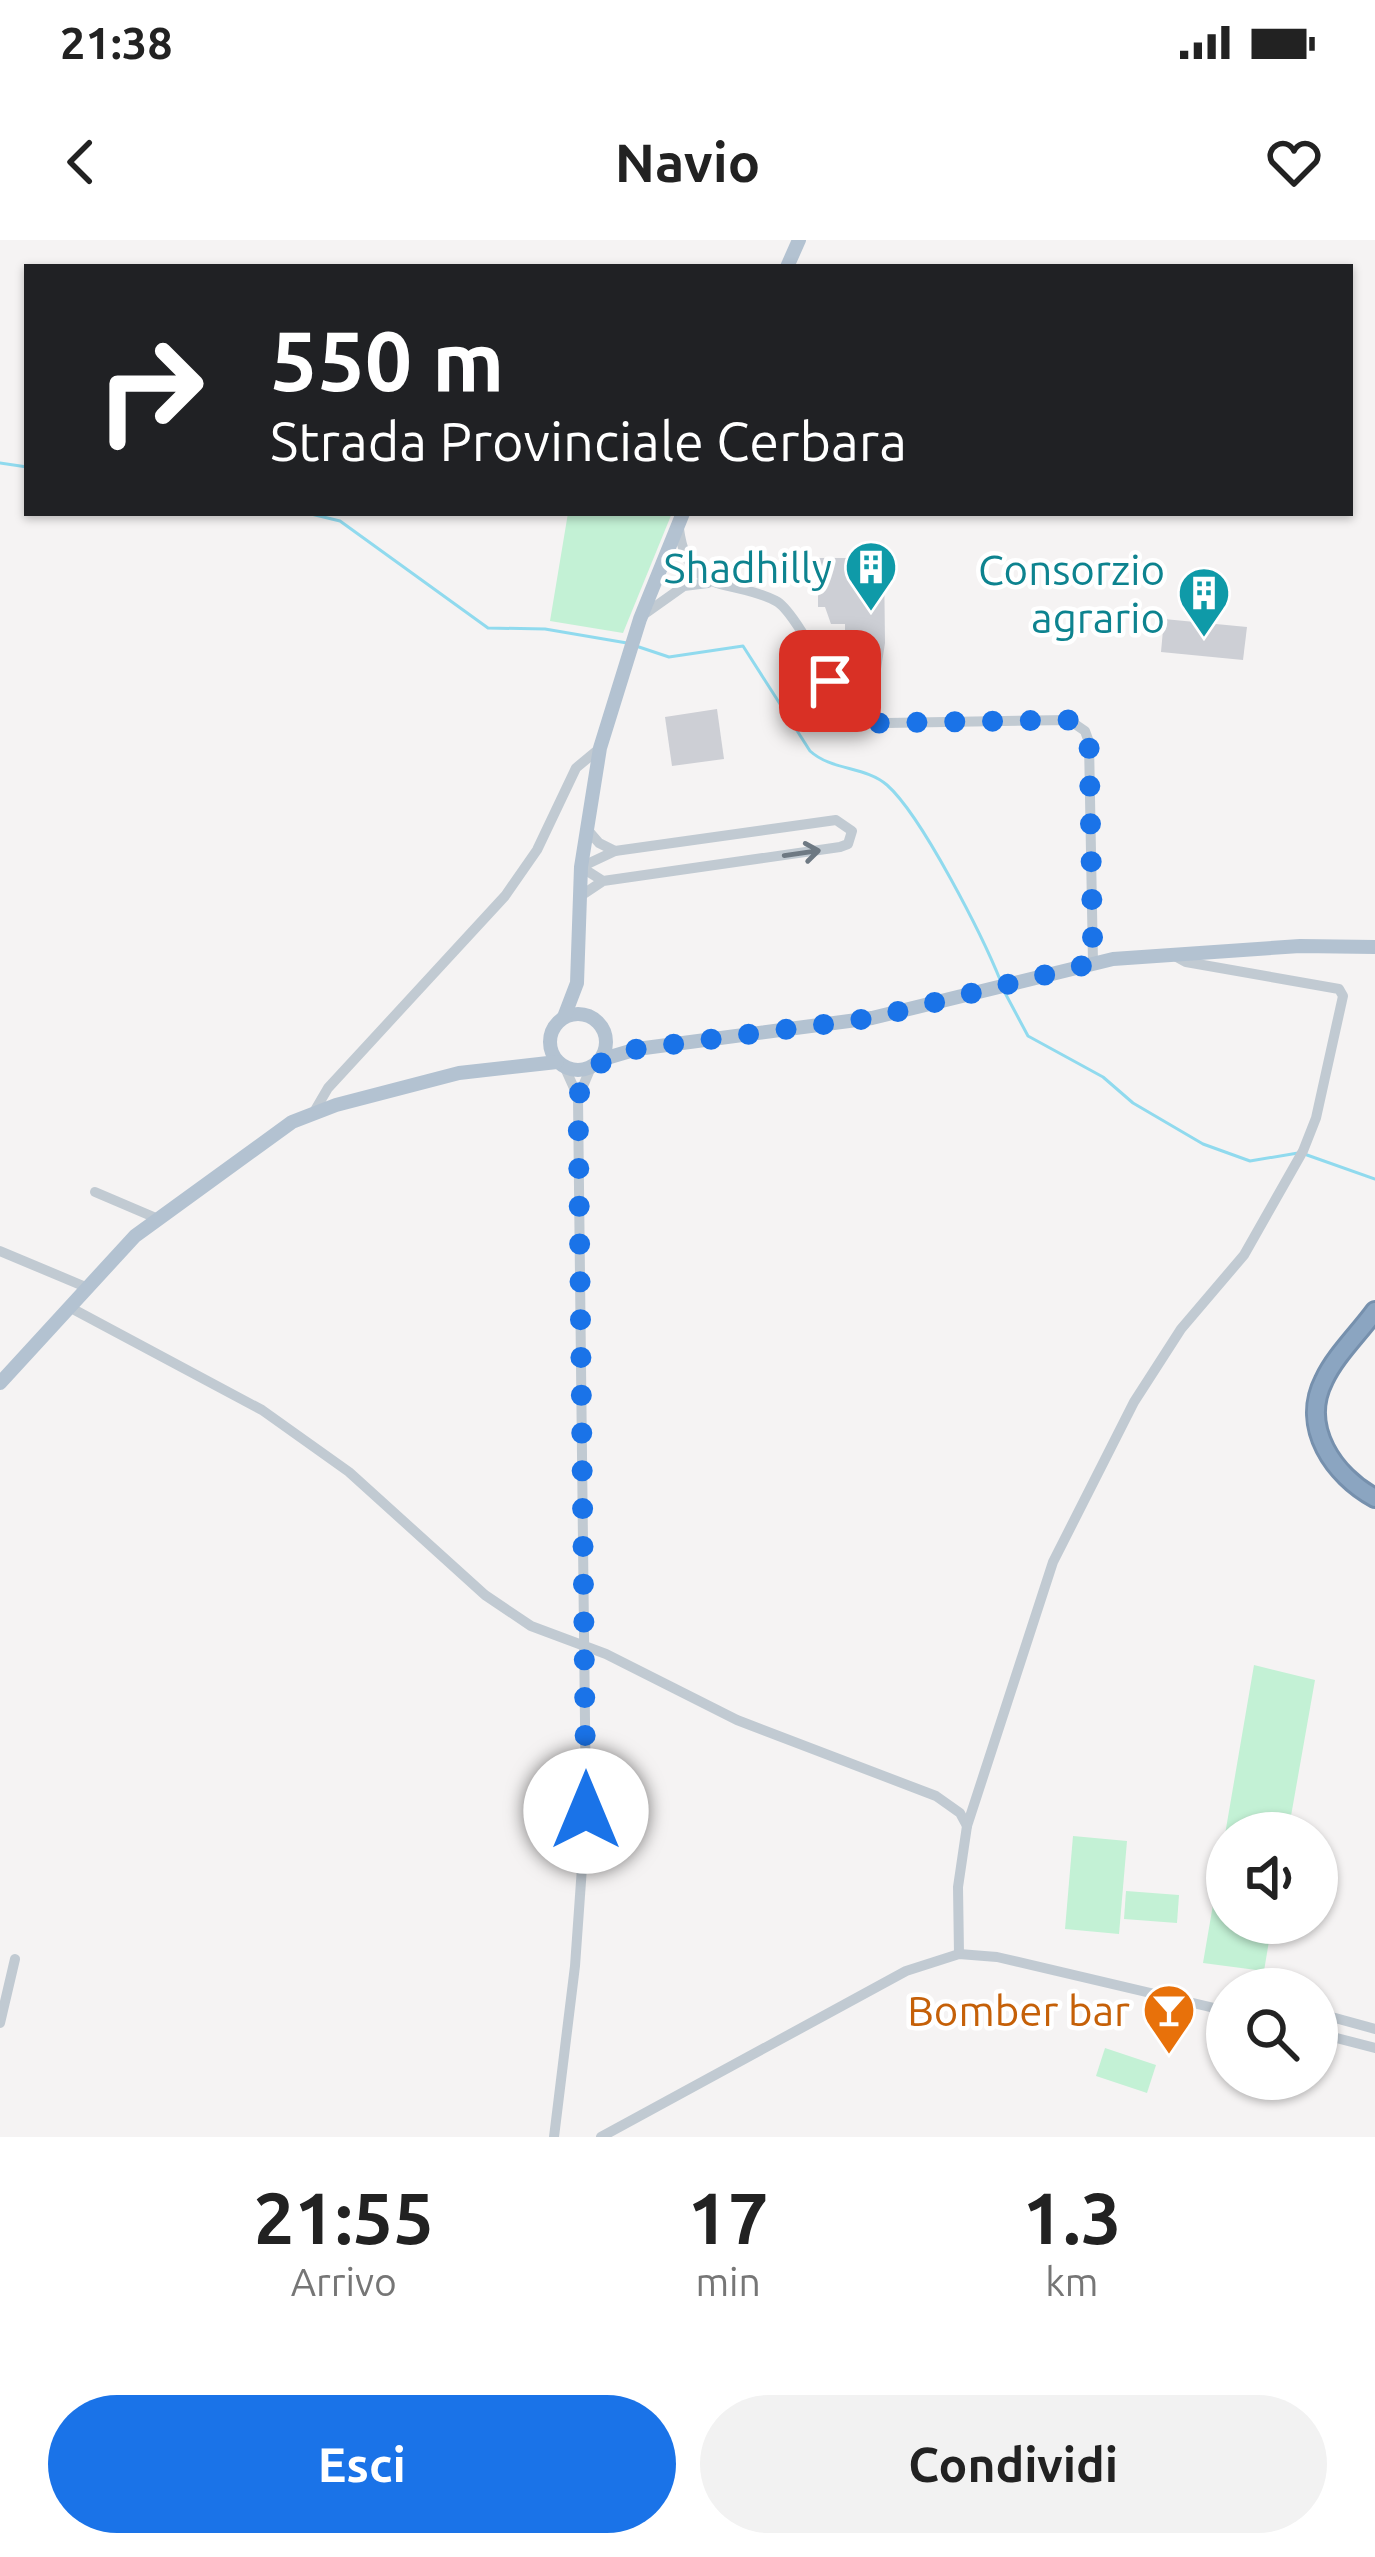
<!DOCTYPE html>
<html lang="it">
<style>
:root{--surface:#fff;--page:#f2f2f2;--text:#222;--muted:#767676;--accent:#1a73e8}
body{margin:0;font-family:Ubuntu,sans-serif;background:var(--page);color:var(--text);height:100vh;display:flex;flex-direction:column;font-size:45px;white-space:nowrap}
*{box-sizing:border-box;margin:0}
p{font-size:39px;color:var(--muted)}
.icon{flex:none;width:66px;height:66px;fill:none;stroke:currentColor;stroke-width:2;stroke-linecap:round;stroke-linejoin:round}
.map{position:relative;height:1897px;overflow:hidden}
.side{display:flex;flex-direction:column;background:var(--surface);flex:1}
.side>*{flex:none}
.hud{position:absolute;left:24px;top:24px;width:1329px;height:252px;border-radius:0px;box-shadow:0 3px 9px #0004;background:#202124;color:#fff;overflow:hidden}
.buttons{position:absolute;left:1206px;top:1572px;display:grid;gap:24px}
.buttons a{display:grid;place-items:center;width:132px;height:132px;border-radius:50%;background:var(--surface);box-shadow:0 3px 9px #0004;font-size:60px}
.pin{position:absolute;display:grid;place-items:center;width:102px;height:102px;color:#fff;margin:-51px;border-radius:24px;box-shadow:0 6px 18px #0006}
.me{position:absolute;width:132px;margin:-66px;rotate:0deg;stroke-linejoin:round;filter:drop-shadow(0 0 9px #0008)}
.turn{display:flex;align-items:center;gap:42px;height:252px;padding:0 48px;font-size:54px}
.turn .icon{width:156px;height:156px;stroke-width:2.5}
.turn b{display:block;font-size:84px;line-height:102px}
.eta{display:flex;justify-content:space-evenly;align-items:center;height:204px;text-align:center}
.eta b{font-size:72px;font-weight:700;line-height:84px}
.primary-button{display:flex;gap:24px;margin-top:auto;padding:24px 48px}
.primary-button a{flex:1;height:138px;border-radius:72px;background:var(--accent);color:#fff;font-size:48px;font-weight:700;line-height:138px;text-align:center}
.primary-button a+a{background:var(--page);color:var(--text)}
.status{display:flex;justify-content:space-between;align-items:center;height:84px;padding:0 60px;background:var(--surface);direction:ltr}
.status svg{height:33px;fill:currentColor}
header{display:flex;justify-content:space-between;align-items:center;height:156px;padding:0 48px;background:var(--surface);font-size:54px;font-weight:700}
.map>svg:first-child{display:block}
</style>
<div class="status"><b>21:38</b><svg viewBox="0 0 49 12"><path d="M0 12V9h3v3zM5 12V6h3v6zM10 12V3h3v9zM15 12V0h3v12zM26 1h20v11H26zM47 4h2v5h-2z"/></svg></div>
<header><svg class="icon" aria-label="back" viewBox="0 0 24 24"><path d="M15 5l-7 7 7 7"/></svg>Navio<svg class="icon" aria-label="heart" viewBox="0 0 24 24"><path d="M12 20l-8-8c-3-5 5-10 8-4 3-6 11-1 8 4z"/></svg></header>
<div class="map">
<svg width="1375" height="1897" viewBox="0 0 1375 1897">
<rect width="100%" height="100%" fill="#f5f3f3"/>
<!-- green -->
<g fill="#c3f1d5">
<polygon points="568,273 672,273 623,393 550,381"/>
<polygon points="1254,1425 1315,1440 1288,1593 1227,1593 1227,1683 1272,1683 1264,1731 1203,1723"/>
<polygon points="1073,1596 1127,1601 1119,1694 1065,1689"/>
<polygon points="1126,1651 1179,1655 1177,1683 1124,1679"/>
<polygon points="1105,1808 1156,1825 1147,1853 1096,1836"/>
</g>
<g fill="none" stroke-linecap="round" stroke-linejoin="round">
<!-- stream -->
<g stroke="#90daee" stroke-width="3">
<polyline points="0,223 27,227"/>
<polyline points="307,273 340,281 488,388 545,389 627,403"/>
<path d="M636,406l33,11 74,-11 67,105c22,20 55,15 77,34 35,31 96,152 114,197"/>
<polyline points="1004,751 1028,796 1103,837 1133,863 1203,904 1250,921 1298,913"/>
<polyline points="1307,915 1375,939"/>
</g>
</g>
<!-- building -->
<g fill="#cdcfd5">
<polygon points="818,318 884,318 885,403 877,455 865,456 838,405 845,400 845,384 831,384 825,367 818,367"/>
<polygon points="1164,379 1247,387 1243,420 1161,412"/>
<polygon points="717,469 724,519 672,526 665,477"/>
</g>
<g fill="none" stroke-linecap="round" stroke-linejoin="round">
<!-- highway casing -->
<g stroke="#7690ad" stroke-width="22">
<path id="highway" d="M1375,1071c-16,22 -40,45 -51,69 -24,47 10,96 51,118"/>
</g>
<!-- minor -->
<g stroke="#c1cad2" stroke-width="10">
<path d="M679,289c9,69 52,48 97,72 20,10 58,93 81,116l30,6 182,-3 16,11 4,11 4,221"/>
<polyline points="646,373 684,346 708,343"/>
<polyline points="586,588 599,603 615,611"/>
<polyline points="579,657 603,641 840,607 848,604 852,591 836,580 615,611 581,627 603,641"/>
<polyline points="565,828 578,857"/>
<polyline points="314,872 328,848 505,656 537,610 576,528 600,508"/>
<polyline points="95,952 156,978"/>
<polyline points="0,1011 88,1048"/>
<polyline points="71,1068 262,1170 349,1232 485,1355 531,1386 606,1414 737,1480 936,1556 960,1573 967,1586"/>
<polyline points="959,1714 958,1647 967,1586 1053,1322 1134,1162 1181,1089 1244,1015 1303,911 1316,878 1343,756 1339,749 1186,722 1175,716"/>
<polyline points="1317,1773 1375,1789"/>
<polyline points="0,1783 15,1719"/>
<polyline points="1317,1793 1375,1808"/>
<polyline points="554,1897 575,1726 586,1571 578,858 591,827"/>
<polyline points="601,1897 906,1731 959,1714 997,1717 1227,1771"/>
</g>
<!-- major -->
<g stroke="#b3c2d1" stroke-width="14">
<polyline points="787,27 799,0"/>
<circle cx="578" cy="802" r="28"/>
<polyline points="564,777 577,743 581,627 600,508 640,379 683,273"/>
<polyline points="600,820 637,809 872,778 1113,719 1300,706 1375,707"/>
<polyline points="0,1143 135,996 292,882 336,865 459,833 557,822"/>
</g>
<!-- highway -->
<use href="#highway" stroke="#8ba5c1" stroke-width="16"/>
</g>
<!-- one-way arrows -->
<defs><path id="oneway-shaft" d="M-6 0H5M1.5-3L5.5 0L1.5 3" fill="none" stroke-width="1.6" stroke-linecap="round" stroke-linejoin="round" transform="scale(3)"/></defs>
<use stroke="#6e7983" href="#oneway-shaft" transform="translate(802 613) rotate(-8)"/>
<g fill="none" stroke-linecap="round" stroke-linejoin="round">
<!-- route -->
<path stroke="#1a73e8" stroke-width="21" stroke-dasharray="0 37.8" d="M586,1571l-8,-713c9,-33 27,-40 59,-49l235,-31 221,-55 -4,-221 -5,-11 -15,-11 -193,3 -19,-6 -27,-36"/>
</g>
<!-- icons -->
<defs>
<g id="building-pin" transform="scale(2.7)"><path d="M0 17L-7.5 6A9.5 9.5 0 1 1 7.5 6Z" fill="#0f9aa8" stroke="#fff"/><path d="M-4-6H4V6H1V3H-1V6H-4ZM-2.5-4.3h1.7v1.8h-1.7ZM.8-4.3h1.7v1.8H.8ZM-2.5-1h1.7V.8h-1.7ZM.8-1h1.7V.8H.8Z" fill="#fff"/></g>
<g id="bar-pin" transform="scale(2.7)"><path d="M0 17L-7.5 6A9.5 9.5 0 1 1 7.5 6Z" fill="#e8710a" stroke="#fff"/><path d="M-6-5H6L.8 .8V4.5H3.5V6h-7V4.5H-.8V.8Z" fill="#fff"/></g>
</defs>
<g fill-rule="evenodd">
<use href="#building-pin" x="871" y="327"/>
<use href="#building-pin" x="1204" y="353"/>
<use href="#bar-pin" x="1169" y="1770"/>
</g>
<g text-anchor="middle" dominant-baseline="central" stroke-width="9" stroke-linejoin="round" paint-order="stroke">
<!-- culture labels -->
<g font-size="42" fill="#0d838f" stroke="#fff" text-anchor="end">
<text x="832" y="327">Shadhilly</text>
<text x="1165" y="329">Consorzio<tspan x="1165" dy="48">agrario</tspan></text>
</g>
<!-- food labels -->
<g font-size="42" fill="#c56008" stroke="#fff" text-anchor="end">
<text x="1130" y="1770">Bomber bar</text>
</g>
</g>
</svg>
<div class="buttons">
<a><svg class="icon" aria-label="sound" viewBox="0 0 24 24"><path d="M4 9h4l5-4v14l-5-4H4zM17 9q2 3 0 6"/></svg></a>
<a><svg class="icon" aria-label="search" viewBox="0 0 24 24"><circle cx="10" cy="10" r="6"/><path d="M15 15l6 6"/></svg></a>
</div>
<div class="pin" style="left:830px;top:441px;background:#d93025"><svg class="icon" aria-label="arrive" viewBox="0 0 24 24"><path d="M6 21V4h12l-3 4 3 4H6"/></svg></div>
<svg class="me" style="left:586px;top:1571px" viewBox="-20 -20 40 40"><circle r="19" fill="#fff"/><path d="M0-13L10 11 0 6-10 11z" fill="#1a73e8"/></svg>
<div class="hud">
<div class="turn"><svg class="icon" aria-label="right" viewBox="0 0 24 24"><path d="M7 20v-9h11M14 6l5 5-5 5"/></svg><div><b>550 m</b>Strada Provinciale Cerbara</div></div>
</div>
</div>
<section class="side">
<div class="eta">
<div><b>21:55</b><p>Arrivo</p></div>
<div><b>17</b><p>min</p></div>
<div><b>1.3</b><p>km</p></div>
</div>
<div class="primary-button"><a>Esci</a><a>Condividi</a></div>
</section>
